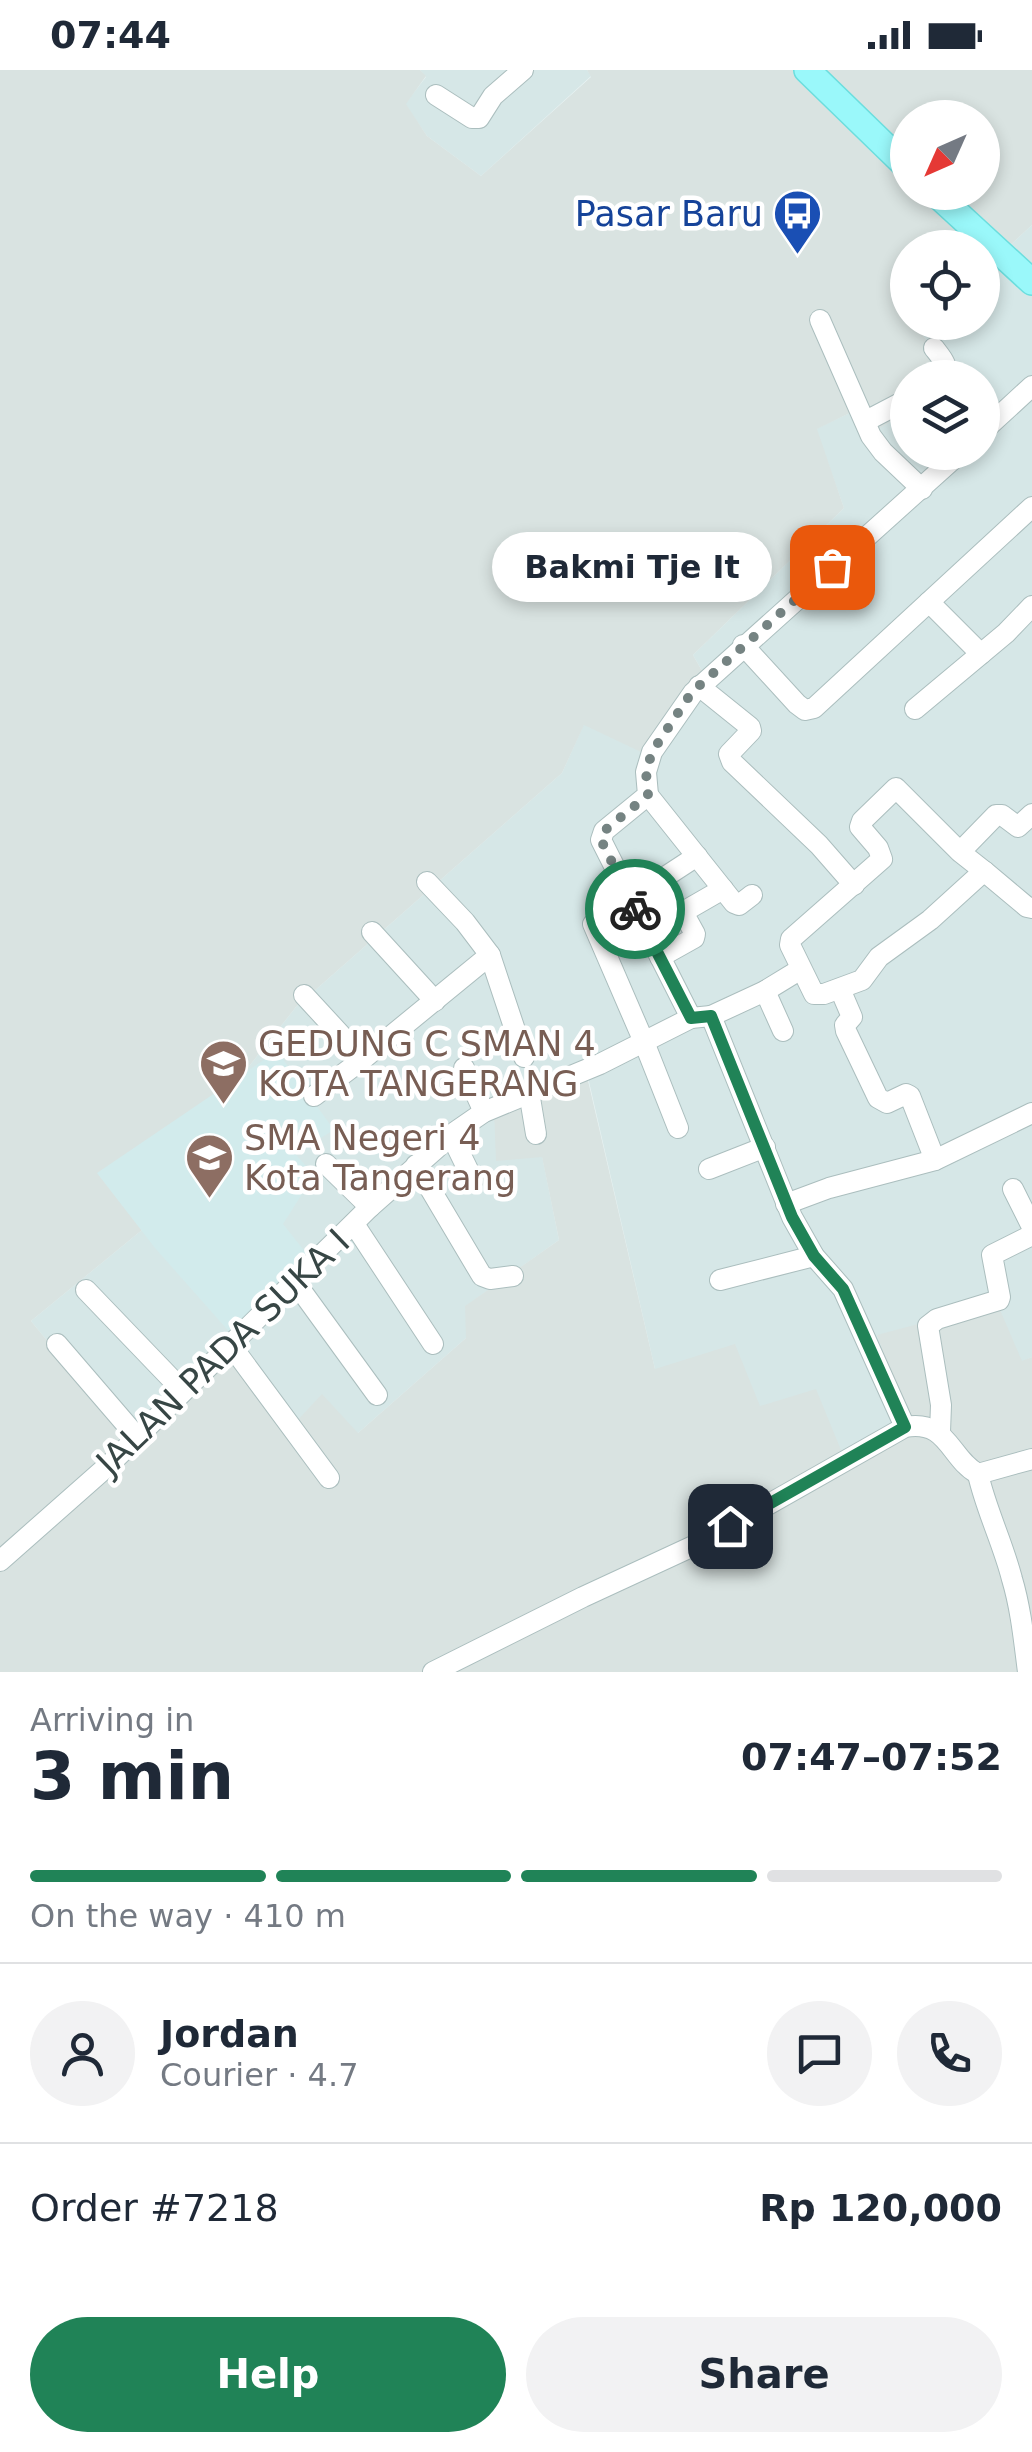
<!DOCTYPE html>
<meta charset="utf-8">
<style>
body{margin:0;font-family:"DejaVu Sans",sans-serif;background:#f2f2f3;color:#1f2937;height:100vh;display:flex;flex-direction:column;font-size:38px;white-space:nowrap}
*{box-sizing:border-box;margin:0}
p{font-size:32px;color:#747a83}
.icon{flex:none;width:55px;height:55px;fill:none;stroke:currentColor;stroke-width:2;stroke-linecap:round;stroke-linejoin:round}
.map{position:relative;height:1602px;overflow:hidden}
.side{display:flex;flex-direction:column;background:#fff;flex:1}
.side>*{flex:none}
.needle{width:65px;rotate:225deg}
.tools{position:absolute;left:890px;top:30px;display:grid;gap:20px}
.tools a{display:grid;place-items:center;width:110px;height:110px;border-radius:50%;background:#fff;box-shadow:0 5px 15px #0003;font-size:50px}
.pin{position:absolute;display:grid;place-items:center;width:85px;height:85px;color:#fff;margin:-42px;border-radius:20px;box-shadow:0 5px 15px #0006}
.courier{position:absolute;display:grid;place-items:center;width:100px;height:100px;margin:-50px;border:8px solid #208357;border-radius:50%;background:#fff;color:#222;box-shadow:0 2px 12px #0007}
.bubble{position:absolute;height:70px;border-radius:35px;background:#fff;box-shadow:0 5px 15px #0003;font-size:32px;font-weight:700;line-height:70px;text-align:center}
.summary em{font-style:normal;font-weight:700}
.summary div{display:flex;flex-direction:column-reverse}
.summary{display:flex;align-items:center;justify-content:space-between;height:170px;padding:0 30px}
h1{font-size:65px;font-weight:700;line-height:75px}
.bar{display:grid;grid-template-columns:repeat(4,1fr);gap:15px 10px;align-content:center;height:120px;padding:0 30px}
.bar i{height:12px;border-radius:8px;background:#e0e1e3}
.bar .active{background:#208357}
.bar p{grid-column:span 4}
.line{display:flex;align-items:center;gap:25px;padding:0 30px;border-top:2px solid #e0e1e3}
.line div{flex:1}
.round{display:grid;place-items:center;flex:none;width:105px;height:105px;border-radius:52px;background:#f2f2f3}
.action{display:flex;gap:20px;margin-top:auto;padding:20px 30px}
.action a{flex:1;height:115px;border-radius:60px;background:#208357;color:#fff;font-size:40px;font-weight:700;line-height:115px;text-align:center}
.action a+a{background:#f2f2f3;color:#1f2937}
.status{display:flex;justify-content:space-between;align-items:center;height:70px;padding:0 50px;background:#fff;direction:ltr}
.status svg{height:28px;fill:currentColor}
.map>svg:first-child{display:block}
.residential{fill:#d6e7e7}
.industrial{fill:#d9e3e1;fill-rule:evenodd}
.education{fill:#d2ebec}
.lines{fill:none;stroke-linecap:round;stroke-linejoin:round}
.minor-casing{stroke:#abbebe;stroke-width:22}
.major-casing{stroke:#6bdede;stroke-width:28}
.minor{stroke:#fff;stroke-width:20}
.major{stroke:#9af8fa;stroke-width:25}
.done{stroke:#758382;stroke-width:10;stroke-dasharray:0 18}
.route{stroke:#208357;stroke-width:12}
.labels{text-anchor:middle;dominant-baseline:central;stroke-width:9;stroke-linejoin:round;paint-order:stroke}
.transit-label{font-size:35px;fill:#164399;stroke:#fff;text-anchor:end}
.education-label{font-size:35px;fill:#785e54;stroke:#fff;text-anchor:start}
.street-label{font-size:35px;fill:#374645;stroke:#fff}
</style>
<div class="status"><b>07:44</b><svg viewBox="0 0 49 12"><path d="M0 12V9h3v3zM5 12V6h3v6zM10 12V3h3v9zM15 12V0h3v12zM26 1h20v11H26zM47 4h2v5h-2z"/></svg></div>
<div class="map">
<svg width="1032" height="1602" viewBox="0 0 1032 1602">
<rect width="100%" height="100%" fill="#e8f3f3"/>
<g class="residential">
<polygon points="420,0 587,0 591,6 481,106 427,66 405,34 426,7"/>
<polygon points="1032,155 1032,1287 1022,1292 878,1265 909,1351 843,1385 760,1336 655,1299 587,1003 542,1086 559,1170 466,1236 466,1268 358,1363 294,1355 136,1380 31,1251 142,1160 97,1103 239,1009 296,937 562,703 584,654 642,681 705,606 693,585 844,438 816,359 858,339 870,363 907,342 908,382 982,382 982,308 956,307 913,253 982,252 983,179 994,190"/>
</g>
<path class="industrial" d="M0,0H420L426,6L406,34L427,66L481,106L591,7L587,0H1032V155L994,190L961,159L943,177L908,178L907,216L895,230L907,245L908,252L913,253L956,307L908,308L907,342L870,364L858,339L817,359L844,438L693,585L705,606L641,682L584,655L562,703L296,937L239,1009L98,1103L142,1160L31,1251L136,1379L241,1274L294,1354L322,1324L358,1363L466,1268L465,1236L559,1170L542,1087L496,1091L494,1039L586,1002L655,1299L735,1274L760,1336L816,1319L843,1385L908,1351L877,1265L997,1233L1022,1291L1032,1287V1602H0ZM908,48H982V122H908Z"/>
<polygon class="education" points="277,981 334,1060 314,1072 301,1059 281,1068 314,1105 283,1154 314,1193 233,1266 155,1178 97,1103"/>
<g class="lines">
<defs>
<g id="minor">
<polyline points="436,25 472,48 479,48 493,26 523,0"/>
<polyline points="820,250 871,366 883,382 922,419"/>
<path d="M934,278C941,287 950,296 944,308"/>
<polyline points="866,351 908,329"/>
<polyline points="982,362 1032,316"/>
<polyline points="929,532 981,584"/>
<polyline points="743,575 797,634 805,640 814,638 1032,437"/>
<polyline points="699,616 750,657 751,661 729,684 732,692 819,775 854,815"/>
<polyline points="915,639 1006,563 1032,536"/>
<polyline points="648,725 734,833 739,835 752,825"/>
<polyline points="960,782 896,718 862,751 860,757 878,778 882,789 791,869 790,875 814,924 824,924 862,910 879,887 930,850 984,801 960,782 996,745 1002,745 1018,757 1032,744"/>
<polyline points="984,801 1027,837 1032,838"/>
<polyline points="427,812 465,852 490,885 524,987"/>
<polyline points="372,862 435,931"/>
<polyline points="660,887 694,868 695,864 684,844 690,838 723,819"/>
<polyline points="840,919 852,947 845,955 846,961 878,1028 887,1033 906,1024 910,1026 935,1090"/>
<polyline points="765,921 783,961"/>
<polyline points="304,925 363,989 314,1026"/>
<polyline points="711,946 765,921 801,899"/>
<polyline points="691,948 601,770 604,761 648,725 646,702 652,682 693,623 961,382"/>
<polyline points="363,989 490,885"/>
<polyline points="464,998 484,1042"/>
<polyline points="529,1022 536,1064"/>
<polyline points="678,1058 644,972 593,854 697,786"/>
<polyline points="451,1065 473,1110"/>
<polyline points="326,1094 370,1137"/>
<polyline points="416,1095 482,1206 490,1209 513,1206"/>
<polyline points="709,1099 765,1077"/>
<polyline points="1013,1119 1032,1157"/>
<polyline points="786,1134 829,1118 935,1090 1032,1043"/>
<polyline points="354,1154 433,1274"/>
<polyline points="720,1210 814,1186"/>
<polyline points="295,1212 377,1325"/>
<polyline points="86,1220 183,1321"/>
<polyline points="57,1274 137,1367"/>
<polyline points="230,1274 329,1408"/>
<polyline points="940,1362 941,1335 928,1256 937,1249 999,1230 1000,1227 992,1185 1032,1165"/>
<path d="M978,1404C986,1440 1003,1473 1012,1509C1021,1539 1024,1571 1028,1602"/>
<polyline points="0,1491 111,1393 370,1137 455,1062 484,1042 600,994 691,948 711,946 792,1147 814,1186 843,1219 905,1357"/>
<path d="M433,1602L583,1527L704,1471L905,1357C948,1349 949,1388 978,1404L1032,1389"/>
</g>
<g id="major">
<polyline points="807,0 908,98"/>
<polyline points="934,122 1032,212"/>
</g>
</defs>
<use href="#minor" class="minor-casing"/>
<use href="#major" class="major-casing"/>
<use href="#minor" class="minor"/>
<use href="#major" class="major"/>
</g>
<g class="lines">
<polyline class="done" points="635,839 601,770 604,761 648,725 646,702 652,682 692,622 832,497"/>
<polyline class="route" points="635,839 691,948 711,946 792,1147 814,1186 843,1219 905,1357 730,1456"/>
</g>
<defs>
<symbol id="bus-pin" viewBox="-11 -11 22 30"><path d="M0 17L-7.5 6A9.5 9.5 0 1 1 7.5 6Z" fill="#1a4fb4" stroke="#fff"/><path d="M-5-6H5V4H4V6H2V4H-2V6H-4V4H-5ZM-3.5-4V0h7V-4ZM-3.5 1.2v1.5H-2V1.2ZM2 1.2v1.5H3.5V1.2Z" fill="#fff"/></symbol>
<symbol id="school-pin" viewBox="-11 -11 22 30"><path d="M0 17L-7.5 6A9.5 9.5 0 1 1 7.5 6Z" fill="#8d6e63" stroke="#fff"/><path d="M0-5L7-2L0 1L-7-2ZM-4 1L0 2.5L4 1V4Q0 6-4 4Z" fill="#fff"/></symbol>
</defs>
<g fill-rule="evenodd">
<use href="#bus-pin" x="770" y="116" width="55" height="75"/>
<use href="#school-pin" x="196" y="966" width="55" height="75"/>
<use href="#school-pin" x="182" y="1060" width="55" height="75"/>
</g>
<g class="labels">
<g class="transit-label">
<text x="763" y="144">Pasar Baru</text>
</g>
<g class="education-label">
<text x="258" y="974">GEDUNG C SMAN 4<tspan x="258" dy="40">KOTA TANGERANG</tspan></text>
<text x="244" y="1068">SMA Negeri 4<tspan x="244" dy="40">Kota Tangerang</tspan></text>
</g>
<g class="street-label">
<text transform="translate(223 1282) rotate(-44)">JALAN PADA SUKA I</text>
</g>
</g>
</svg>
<div class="tools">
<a><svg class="needle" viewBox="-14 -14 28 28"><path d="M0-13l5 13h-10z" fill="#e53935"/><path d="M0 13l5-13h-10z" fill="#747a83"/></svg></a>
<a><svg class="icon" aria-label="locate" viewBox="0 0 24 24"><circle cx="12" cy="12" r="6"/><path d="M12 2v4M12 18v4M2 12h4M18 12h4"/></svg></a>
<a><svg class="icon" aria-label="layers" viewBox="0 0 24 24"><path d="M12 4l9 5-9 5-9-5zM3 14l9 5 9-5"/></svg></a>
</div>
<div class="pin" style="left:832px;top:497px;background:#ea580c"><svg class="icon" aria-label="bag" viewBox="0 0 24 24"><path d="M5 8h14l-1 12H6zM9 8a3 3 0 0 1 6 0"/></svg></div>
<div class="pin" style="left:730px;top:1456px;background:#1f2937"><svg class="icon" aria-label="home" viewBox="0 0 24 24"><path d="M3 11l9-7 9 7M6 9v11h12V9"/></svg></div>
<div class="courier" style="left:635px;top:839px"><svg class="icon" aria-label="bike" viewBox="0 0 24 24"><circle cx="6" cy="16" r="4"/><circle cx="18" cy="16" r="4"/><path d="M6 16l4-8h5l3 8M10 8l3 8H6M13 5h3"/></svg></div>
<div class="bubble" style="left:492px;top:462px;width:280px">Bakmi Tje It</div>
</div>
<section class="side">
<div class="summary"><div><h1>3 min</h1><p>Arriving in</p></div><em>07:47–07:52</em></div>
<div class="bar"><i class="active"></i><i class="active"></i><i class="active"></i><i></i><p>On the way · 410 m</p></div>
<div class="line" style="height:180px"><a class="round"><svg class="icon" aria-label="person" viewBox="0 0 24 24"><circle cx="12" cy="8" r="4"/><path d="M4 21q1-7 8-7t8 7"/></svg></a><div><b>Jordan</b><p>Courier · 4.7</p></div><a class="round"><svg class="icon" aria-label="chat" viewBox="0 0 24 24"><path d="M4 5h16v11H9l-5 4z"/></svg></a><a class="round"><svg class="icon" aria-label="phone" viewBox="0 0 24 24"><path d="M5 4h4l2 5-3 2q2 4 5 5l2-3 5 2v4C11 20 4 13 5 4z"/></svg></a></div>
<div class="line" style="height:130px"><div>Order #7218</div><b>Rp 120,000</b></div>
<div class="action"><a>Help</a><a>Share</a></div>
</section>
